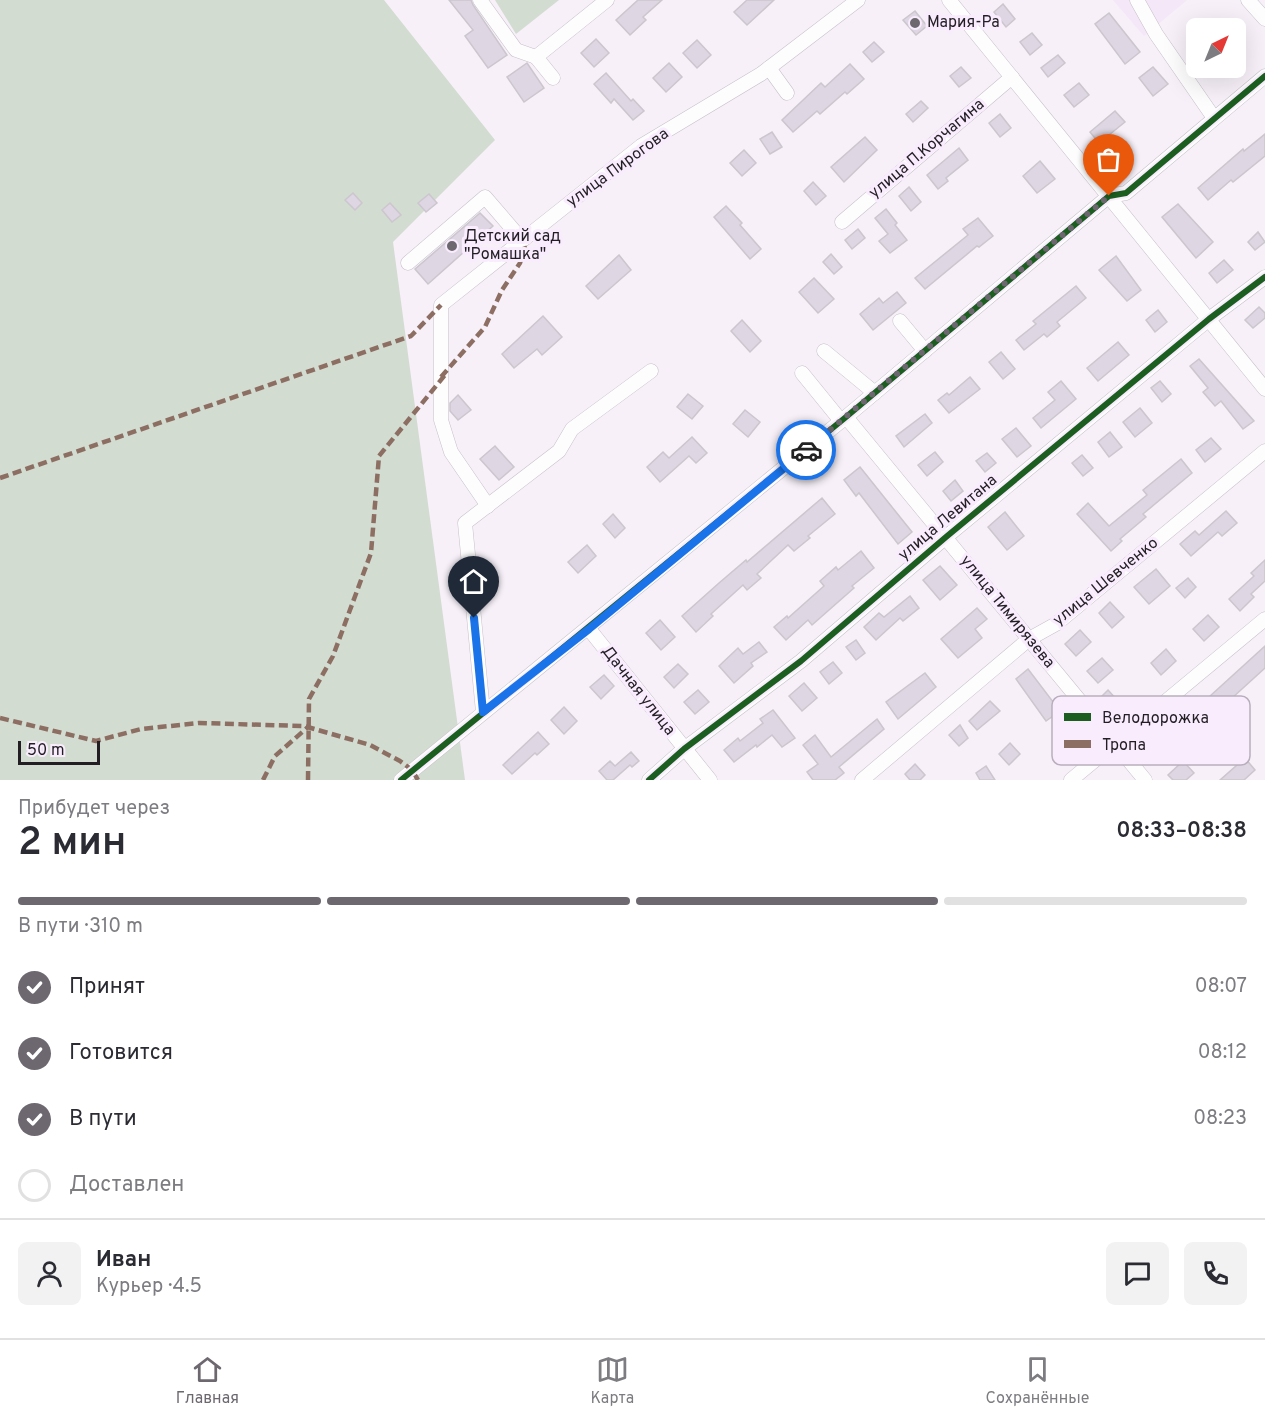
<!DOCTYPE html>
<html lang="ru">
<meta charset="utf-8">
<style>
body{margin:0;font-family:Overpass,sans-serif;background:#f2f2f3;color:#2b2b33;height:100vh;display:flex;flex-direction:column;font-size:22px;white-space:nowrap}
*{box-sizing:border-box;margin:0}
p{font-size:20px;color:#7c7c81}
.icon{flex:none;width:33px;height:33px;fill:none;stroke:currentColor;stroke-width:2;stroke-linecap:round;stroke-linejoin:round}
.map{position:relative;height:780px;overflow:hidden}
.panel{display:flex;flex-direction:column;background:#fff;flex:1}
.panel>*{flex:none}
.needle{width:39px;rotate:43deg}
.tools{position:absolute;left:1186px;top:18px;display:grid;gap:12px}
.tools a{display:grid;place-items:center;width:60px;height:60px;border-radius:9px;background:#fff;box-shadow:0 6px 24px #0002;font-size:30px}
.scale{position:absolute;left:18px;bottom:15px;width:82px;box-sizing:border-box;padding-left:6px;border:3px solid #221e24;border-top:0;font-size:16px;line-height:21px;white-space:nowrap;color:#221e24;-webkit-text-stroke:4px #f8ecfd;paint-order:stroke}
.pin{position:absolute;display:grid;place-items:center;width:51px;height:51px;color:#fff;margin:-62px -26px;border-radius:50% 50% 50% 0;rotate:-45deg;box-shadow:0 0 6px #0007}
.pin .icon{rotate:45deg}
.courier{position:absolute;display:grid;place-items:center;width:60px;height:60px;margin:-30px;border:4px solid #1a73e8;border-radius:50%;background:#fff;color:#222;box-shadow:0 2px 8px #0007}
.summary em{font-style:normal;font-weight:600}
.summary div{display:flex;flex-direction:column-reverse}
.summary{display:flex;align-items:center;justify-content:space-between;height:102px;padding:0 18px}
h1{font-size:39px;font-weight:600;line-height:45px}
.bar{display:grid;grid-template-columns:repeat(4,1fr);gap:9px 6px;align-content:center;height:72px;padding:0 18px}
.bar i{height:8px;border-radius:4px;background:#e1e1e2}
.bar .on{background:#6d686f}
.bar p{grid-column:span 4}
.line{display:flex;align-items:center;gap:15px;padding:0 18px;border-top:2px solid #e1e1e2}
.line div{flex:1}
.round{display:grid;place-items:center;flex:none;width:63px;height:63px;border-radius:9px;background:#f2f2f3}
ol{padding:0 18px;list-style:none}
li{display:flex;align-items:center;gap:18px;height:66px}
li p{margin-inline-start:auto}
li .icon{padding:6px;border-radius:50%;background:#6d686f;color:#fff;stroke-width:4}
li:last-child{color:#7c7c81}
li i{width:33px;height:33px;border:3px solid #e1e1e2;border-radius:50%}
.tab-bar{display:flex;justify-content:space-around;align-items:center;height:84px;border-top:2px solid #e1e1e2;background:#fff;font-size:16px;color:#7c7c81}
.tab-bar a{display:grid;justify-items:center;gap:3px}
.tab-bar .on{color:#6d686f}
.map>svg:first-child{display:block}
.built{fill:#f3e7f8}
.green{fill:#d2dcd1}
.building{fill:#ded6e2;stroke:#ccc6ce;stroke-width:1.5}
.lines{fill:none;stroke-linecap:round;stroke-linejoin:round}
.minor-casing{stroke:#c6c1c8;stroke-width:15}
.minor{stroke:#fefdfe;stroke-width:14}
.quiet{stroke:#8d6e63;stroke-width:4.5;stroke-dasharray:9 4.5;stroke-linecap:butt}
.cycleway-casing{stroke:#f8ecfd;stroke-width:10}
.cycleway{stroke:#1b5e20;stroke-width:6}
.done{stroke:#6d686f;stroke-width:6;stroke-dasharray:0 10.8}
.route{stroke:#1a73e8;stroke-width:8}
.poi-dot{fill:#6d686f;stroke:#f8ecfd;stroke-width:2}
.labels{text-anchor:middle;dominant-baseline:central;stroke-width:6;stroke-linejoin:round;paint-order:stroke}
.poi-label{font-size:16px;fill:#221e24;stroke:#f8ecfd;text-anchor:start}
.street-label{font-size:16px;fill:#221e24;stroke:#f8ecfd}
.key{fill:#f8ecfd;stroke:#b8aebc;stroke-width:1.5}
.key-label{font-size:16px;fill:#221e24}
</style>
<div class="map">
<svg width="1265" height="780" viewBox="0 0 1265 780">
<rect width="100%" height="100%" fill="#f7f0f9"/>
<polygon class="built" points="1113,0 1187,0 1144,36"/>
<g class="green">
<polygon points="0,0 384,0 495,140 393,242 465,780 0,780"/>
<polygon points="495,0 559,0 516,34"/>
</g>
<g class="building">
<polygon points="449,0 471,0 473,5 507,55 488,68 465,36 473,30"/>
<polygon points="638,0 662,0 643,17 646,20 630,35 616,20"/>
<polygon points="747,0 774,0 747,25 734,12"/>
<polygon points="1003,4 1015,19 1006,27 994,12"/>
<polygon points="915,11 927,26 916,35 903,20"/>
<polygon points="1109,13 1140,52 1125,64 1095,24"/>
<polygon points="1032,33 1042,45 1030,55 1020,42"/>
<polygon points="596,39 609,53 594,67 581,53"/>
<polygon points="697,40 711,55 697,68 683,53"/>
<polygon points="874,42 884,52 872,62 863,52"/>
<polygon points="1058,55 1065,63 1048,77 1041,68"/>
<polygon points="527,63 544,88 524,102 507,77"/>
<polygon points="669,63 682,77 666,92 653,78"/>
<polygon points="850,64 864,79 847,94 845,92 820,114 817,111 793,132 782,120 821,83 825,87"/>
<polygon points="961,67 971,78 959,87 950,76"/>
<polygon points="1153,67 1168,84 1153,96 1139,78"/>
<polygon points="606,73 631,101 633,99 644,111 633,120 614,99 611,103 594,84"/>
<polygon points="1079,83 1089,95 1074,107 1064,95"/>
<polygon points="921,101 928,108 913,122 906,114"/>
<polygon points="1115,111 1125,122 1099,143 1090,132"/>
<polygon points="1000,114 1011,128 1000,137 989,123"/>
<polygon points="772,132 782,147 770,154 760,139"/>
<polygon points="1265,134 1265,156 1233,182 1231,180 1208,200 1198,188 1243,149 1244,151"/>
<polygon points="865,137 877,150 844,182 831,167"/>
<polygon points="959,148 968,160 946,178 948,181 938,189 927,175"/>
<polygon points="744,150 756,163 742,176 730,163"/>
<polygon points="1040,161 1055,179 1037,193 1023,176"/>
<polygon points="813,182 826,196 816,205 804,191"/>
<polygon points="909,187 921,202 911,211 899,196"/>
<polygon points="353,193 362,203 355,210 345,200"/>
<polygon points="429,194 437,203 426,212 418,203"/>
<polygon points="390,203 401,215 392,222 382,210"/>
<polygon points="1178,204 1213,242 1196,258 1162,217"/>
<polygon points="726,206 742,223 740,225 761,249 750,259 714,217"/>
<polygon points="886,209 897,223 895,225 907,240 890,253 879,241 888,234 875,218"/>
<polygon points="480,213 493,226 428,284 415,269"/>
<polygon points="978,218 993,236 979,247 977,246 925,289 915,278 968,235 963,229"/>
<polygon points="858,229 865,238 852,249 845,240"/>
<polygon points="1258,232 1265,242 1255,250 1248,242"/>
<polygon points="831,254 842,267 834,274 823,262"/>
<polygon points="619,255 631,270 598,299 586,286"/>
<polygon points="1116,256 1141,290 1127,301 1099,270"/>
<polygon points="1224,260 1233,270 1217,283 1209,273"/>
<polygon points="814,278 834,299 818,313 799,292"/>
<polygon points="1076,286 1086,298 1057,322 1060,326 1047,337 1044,334 1024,350 1016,340 1036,324 1033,321"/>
<polygon points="897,292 906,303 873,330 860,314 879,298 883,303"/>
<polygon points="1259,307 1265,313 1265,318 1253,328 1245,320"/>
<polygon points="1158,310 1167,322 1155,332 1146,320"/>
<polygon points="543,316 562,337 542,355 537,349 514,368 502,354"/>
<polygon points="742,320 761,341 750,352 731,331"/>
<polygon points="1118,342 1129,355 1098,381 1087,368"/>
<polygon points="1001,352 1015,369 1003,379 989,362"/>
<polygon points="1199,359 1254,421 1243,429 1221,401 1215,406 1203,392 1208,388 1190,366"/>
<polygon points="970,377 980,389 949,413 938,400 947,393 949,395"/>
<polygon points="1061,381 1076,399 1041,428 1033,418 1055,400 1048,392"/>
<polygon points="1160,381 1171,394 1162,402 1151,388"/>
<polygon points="688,394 703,406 692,419 677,407"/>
<polygon points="458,395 471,410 458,420 450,411 450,403"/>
<polygon points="1140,408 1152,423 1135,437 1123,422"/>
<polygon points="745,410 760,422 748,437 733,424"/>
<polygon points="925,414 932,423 904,447 896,436"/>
<polygon points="1016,428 1031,446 1017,457 1002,439"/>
<polygon points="1110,432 1122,447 1109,457 1098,442"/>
<polygon points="692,437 707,453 696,463 689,456 660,482 647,467 663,452 669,458"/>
<polygon points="1211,438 1221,449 1205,462 1196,450"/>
<polygon points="495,446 514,467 499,480 480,459"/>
<polygon points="935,452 943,462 927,476 918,465"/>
<polygon points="987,453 996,463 985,472 976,461"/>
<polygon points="1082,455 1093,468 1083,476 1072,463"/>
<polygon points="1181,459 1192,473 1143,514 1146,517 1120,539 1122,541 1111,551 1077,514 1088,503 1109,526 1147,495 1143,490"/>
<polygon points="860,467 912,532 898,544 859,493 856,496 844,480"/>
<polygon points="955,480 963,491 951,501 943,491"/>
<polygon points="822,498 835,514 808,536 810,538 794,551 788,545 757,574 761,578 747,590 743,585 711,614 713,616 696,632 682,616 719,583 746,560 747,562"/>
<polygon points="1226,511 1237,523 1222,536 1218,532 1191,556 1180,544 1195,531 1199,535"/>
<polygon points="1005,512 1024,536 1007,550 988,527"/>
<polygon points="613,514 625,528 615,538 603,524"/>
<polygon points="587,545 596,556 578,573 568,562"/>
<polygon points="861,551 874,568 852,586 854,588 812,625 808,620 786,640 774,627 787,616 788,618 824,586 820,581 836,567 838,570"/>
<polygon points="1265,560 1265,581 1251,594 1254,597 1240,611 1229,599 1254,576 1251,573"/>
<polygon points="940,566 957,585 940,600 923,580"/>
<polygon points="1156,569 1170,586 1149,604 1134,587"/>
<polygon points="1188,578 1196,587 1185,598 1176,588"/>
<polygon points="910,596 919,608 903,621 900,618 876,640 864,627 879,613 884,617"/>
<polygon points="1110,602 1124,617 1112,628 1099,613"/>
<polygon points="977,608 987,619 975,629 982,638 958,658 941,639"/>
<polygon points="1208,615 1219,627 1204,641 1193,629"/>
<polygon points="660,620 675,637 661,650 646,633"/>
<polygon points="1080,630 1091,642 1076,656 1065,644"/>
<polygon points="856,640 865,653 856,660 846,647"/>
<polygon points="759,642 767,652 751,663 753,666 734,683 719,666 738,648 743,654"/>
<polygon points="1265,646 1265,668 1198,729 1187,717"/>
<polygon points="1166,649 1176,661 1161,675 1151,663"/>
<polygon points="1102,658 1113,670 1098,683 1087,671"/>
<polygon points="833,662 842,673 829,684 820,672"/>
<polygon points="678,664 688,674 674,688 664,677"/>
<polygon points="1028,669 1060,711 1046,721 1016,679"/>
<polygon points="925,673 936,687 898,719 886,702"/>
<polygon points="604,675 614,686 601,699 590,687"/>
<polygon points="804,683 817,698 802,711 789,696"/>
<polygon points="698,690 709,702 695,714 684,702"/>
<polygon points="1108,690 1127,711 1118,720 1099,699"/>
<polygon points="990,701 1000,711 977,730 969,721"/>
<polygon points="564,707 577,721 564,734 551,720"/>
<polygon points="773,710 795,738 782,747 772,735 757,747 756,745 734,762 724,750 738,738 740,741 763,723 760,719"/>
<polygon points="877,719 884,729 839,767 844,773 835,780 813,780 807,772 818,764 803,745 815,735 831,757"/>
<polygon points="960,725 968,738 959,746 949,735"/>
<polygon points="538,732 549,744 537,755 535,753 512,774 503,765"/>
<polygon points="1010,743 1020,754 1009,765 999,754"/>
<polygon points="631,752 639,761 632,767 630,765 613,780 607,780 599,771 610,761 615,766"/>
<polygon points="1245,758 1255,770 1244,780 1220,780"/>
<polygon points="1183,761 1194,773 1186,780 1173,780 1168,775"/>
<polygon points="915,764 925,775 920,780 910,780 905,774"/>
<polygon points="986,766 995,780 980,780 976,773"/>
</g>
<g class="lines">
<defs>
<g id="minor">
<polyline points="480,0 516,50 536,57"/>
<polyline points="949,0 1265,389"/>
<polyline points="1137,0 1156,34 1214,118"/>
<polyline points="1248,0 1265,19"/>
<polyline points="769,68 787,93"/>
<polyline points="553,78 536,57 607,0"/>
<polyline points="842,222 1012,77"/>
<polyline points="408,263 485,197 522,240"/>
<polyline points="900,321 925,351"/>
<polyline points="824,351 875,393"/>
<polyline points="802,373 841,421"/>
<polyline points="846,417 1145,780"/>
<polyline points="488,506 451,452 441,420 441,305 641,146 761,74 858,0"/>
<polyline points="589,629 710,780"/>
<polyline points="483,712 465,523 559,451 572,429 651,371"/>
<polyline points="401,780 846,417 1109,196 1126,193 1265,76"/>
<polyline points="649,780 684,749 801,661 946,537 1209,319 1265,277"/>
<polyline points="862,780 1029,639 1056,624 1265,451"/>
<polyline points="1071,780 1265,619"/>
</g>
</defs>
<use href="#minor" class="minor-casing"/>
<use href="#minor" class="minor"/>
<g class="quiet">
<polyline points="441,377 485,327 502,290 520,263 525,248 522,240"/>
<polyline points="0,478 411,336 441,305"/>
<polyline points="0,718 96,741 141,729 199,723 304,726 370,745 400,761 412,770 418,780"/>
<polyline points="263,780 275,756 308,727"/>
<polyline points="308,780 309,699 333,656 371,553 379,456 445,375"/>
</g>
<defs>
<g id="cycleway">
<polyline points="401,780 846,417 1109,196 1126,193 1265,76"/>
<polyline points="649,780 684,749 801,661 946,537 1209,319 1265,277"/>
</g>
</defs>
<use href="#cycleway" class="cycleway-casing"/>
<use href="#cycleway" class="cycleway"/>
</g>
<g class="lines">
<polyline class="done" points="806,450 1109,196"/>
<polyline class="route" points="474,618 483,712 589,629 806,450"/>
</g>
<g class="poi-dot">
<circle cx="915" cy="23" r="6"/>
<circle cx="452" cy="246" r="6"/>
</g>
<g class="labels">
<g class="poi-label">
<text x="927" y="23">Мария-Ра</text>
<text x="464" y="237">Детский сад<tspan x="464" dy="18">"Ромашка"</tspan></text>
</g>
<g class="street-label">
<text transform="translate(927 149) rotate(-40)">улица П.Корчагина</text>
<text transform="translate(618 168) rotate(-36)">улица Пирогова</text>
<text transform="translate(948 518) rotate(-40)">улица Левитана</text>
<text transform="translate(1106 582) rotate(-39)">улица Шевченко</text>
<text transform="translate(1007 612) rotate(51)">улица Тимирязева</text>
<text transform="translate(638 691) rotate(52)">Дачная улица</text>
</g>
</g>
<rect x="1052" y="696" width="198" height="69" rx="9" class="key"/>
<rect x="1064" y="713" width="27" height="8" fill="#1b5e20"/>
<rect x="1064" y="740" width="27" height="8" fill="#8d6e63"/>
<g class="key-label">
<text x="1102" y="723">Велодорожка</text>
<text x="1102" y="750">Тропа</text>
</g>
</svg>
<div class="tools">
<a><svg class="needle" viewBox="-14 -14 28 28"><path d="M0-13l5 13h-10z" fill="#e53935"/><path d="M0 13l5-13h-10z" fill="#7c7c81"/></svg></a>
</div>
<div class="scale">50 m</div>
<div class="pin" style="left:1109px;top:196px;background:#ea580c"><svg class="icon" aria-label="bag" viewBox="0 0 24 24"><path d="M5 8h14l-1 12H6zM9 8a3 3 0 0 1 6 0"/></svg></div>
<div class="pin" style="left:474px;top:618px;background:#1f2937"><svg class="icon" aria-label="home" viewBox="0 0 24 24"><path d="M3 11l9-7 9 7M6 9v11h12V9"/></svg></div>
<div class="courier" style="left:806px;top:450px"><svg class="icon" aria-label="car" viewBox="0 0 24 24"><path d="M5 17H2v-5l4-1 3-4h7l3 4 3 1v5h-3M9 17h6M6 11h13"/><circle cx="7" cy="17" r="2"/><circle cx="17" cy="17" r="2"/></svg></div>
</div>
<section class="panel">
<div class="summary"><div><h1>2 мин</h1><p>Прибудет через</p></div><em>08:33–08:38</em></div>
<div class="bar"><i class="on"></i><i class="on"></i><i class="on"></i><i></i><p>В пути · 310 m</p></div>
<ol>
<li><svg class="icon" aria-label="check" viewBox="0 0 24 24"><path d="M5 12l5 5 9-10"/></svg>Принят<p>08:07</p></li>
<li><svg class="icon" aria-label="check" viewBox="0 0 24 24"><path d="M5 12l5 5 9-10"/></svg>Готовится<p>08:12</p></li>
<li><svg class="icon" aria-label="check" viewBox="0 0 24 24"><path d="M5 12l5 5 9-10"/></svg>В пути<p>08:23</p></li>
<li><i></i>Доставлен</li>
</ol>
<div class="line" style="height:108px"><a class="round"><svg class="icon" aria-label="person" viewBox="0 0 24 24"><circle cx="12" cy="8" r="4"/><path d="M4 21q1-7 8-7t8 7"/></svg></a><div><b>Иван</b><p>Курьер · 4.5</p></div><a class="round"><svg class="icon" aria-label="chat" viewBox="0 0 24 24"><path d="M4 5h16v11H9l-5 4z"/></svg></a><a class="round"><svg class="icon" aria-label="phone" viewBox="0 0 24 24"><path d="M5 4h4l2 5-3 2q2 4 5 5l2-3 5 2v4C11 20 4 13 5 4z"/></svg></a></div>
</section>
<nav class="tab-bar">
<a class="on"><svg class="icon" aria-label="home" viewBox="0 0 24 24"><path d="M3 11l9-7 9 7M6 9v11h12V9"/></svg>Главная</a>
<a><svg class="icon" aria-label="map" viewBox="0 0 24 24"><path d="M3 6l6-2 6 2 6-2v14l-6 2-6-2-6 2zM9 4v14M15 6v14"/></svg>Карта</a>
<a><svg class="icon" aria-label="saved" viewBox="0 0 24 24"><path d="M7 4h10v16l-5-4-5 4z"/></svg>Сохранённые</a>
</nav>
